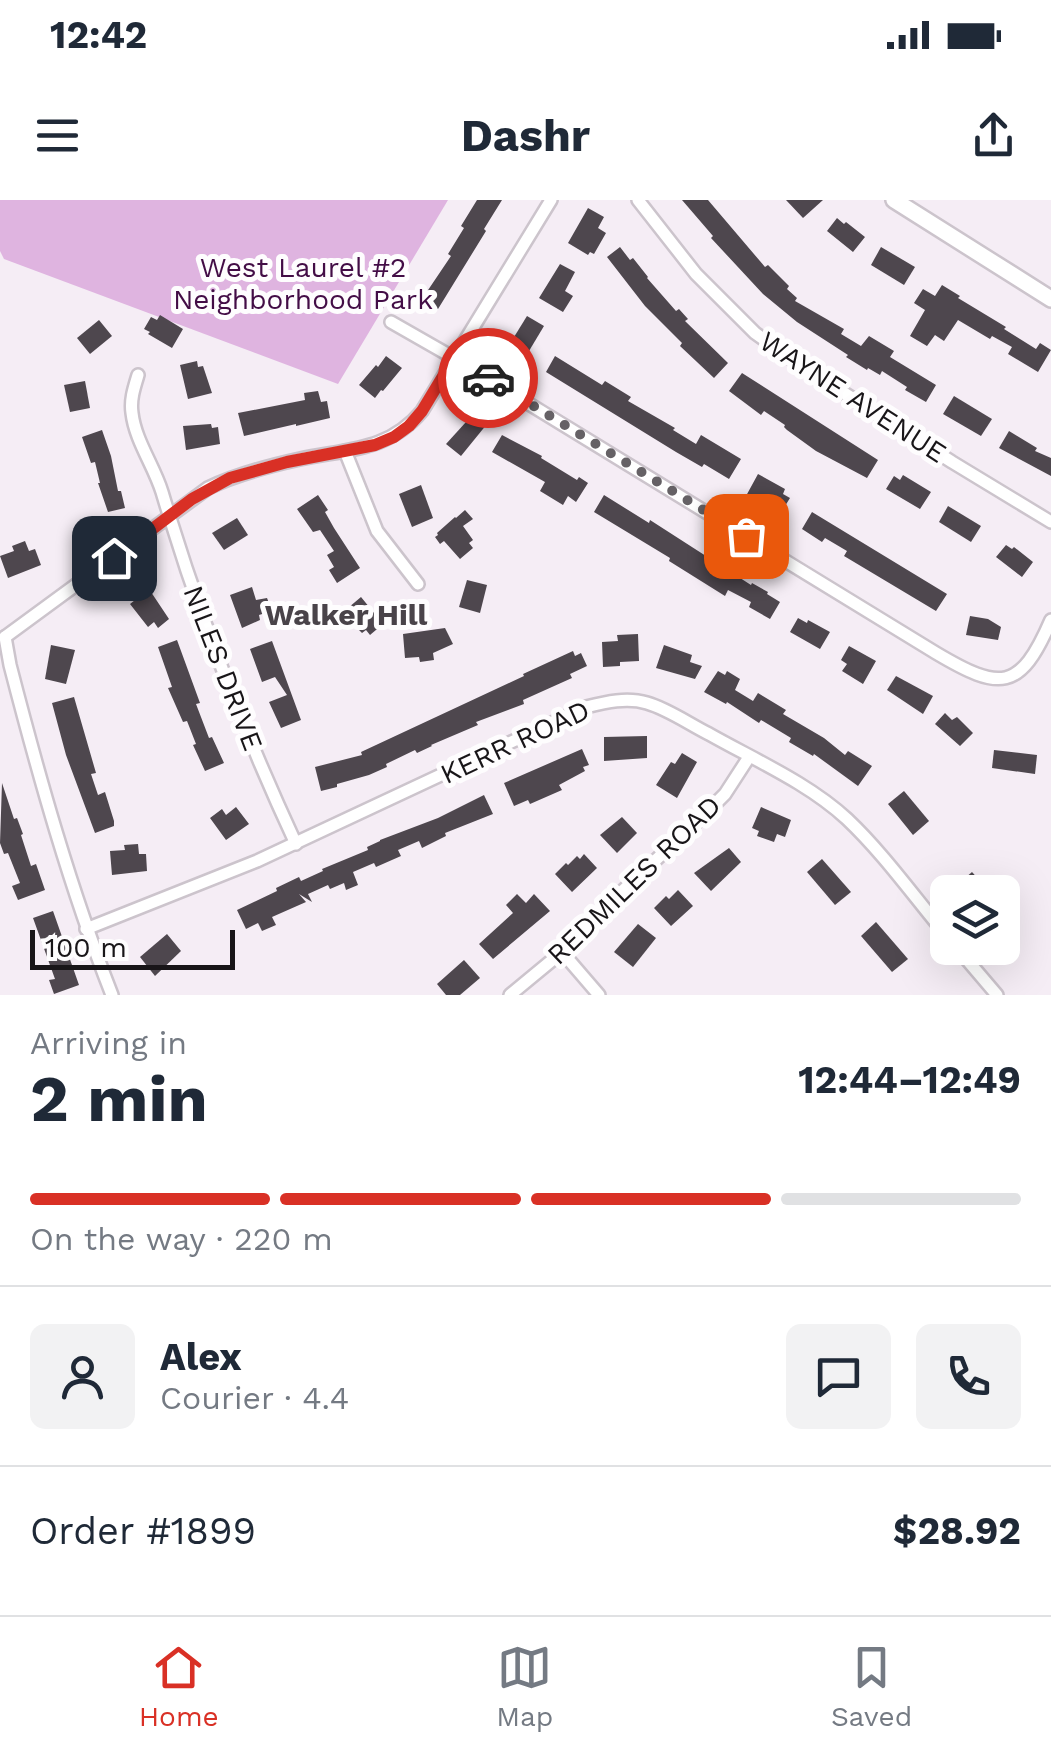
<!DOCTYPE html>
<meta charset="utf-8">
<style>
body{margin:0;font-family:"Work Sans",sans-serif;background:#f2f2f3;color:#1f2937;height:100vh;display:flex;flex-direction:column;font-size:38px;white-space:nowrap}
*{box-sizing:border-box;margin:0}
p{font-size:32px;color:#747a83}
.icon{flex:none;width:55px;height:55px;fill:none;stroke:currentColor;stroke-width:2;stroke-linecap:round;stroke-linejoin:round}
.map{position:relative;height:795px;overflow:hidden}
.panel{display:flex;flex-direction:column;background:#fff;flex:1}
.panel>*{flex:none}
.buttons{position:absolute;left:930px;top:675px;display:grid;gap:20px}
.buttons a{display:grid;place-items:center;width:90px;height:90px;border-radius:15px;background:#fff;box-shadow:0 10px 40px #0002;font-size:50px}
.scale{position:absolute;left:30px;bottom:25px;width:205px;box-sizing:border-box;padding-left:10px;border:5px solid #181518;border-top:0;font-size:28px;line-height:35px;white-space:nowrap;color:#181518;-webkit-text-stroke:8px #fefdfe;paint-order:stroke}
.pin{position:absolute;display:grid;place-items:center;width:85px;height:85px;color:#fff;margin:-42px;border-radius:20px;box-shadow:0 5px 15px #0006}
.courier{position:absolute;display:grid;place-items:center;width:100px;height:100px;margin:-50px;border:8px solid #d93025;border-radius:50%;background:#fff;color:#222;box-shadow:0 2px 12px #0007}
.head em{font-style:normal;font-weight:700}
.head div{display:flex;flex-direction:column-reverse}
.head{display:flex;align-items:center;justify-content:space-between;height:170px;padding:0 30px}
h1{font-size:65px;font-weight:700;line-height:75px}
.bar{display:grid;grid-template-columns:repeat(4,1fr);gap:15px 10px;align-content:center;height:120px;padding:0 30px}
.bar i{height:12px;border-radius:8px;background:#e0e1e3}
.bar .on{background:#d93025}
.bar p{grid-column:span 4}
.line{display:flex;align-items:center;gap:25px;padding:0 30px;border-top:2px solid #e0e1e3}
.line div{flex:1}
.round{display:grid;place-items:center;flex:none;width:105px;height:105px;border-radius:15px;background:#f2f2f3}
.status{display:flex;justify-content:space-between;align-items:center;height:70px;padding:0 50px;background:#fff;direction:ltr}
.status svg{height:28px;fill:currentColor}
header{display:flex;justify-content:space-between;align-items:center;height:130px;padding:0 30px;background:#fff;font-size:45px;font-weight:700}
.menu{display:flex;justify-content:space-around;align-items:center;height:140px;border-top:2px solid #e0e1e3;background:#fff;font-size:28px;color:#747a83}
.menu a{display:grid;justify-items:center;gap:5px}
.menu .on{color:#d93025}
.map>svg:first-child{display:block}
.green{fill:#dfb4e0}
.building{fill:#4e474e}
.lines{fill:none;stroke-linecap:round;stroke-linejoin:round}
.street-casing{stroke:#ccc4cc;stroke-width:16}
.secondary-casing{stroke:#ccc4cc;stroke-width:20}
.street{stroke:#fff;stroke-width:11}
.secondary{stroke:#fff;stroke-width:15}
.done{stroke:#656165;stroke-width:10;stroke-dasharray:0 18}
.route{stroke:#d93025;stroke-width:12}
.labels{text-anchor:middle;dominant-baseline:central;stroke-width:10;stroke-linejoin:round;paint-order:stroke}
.park-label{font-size:28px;fill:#430d46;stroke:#fefdfe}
.street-label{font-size:28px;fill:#181518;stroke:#fefdfe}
.neighbourhood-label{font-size:30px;font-weight:bold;fill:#494349;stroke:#fefdfe}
</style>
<div class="status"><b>12:42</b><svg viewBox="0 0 49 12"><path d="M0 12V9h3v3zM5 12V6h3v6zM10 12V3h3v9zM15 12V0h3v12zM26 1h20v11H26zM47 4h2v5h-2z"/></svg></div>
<header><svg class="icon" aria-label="menu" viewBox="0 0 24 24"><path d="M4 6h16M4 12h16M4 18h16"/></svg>Dashr<svg class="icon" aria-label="share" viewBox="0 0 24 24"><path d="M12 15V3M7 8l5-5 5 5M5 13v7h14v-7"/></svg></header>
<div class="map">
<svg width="1051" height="795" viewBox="0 0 1051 795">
<rect width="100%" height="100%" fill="#f5edf5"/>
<polygon class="green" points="0,0 448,0 338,184 4,59 0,51"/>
<g class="building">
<polygon points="477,0 502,0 484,29 486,31 438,109 422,99 451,56 448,54 464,28 461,26"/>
<polygon points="682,0 708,0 765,67 768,65 789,86 787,89 797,98 795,101 844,129 841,134 861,146 869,136 894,151 890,157 936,185 926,202 905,190 907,187 882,171 880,175 868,168 867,170 846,157 848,155 797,122 763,94 711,38 713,36"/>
<polygon points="786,0 823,0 803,18"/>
<polygon points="588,8 604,17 598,28 606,33 594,54 590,52 588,55 568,43"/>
<polygon points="837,18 844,24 846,22 865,37 853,52 827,31"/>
<polygon points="620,47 630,60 633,58 648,77 647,78 676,111 679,109 688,119 685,121 728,163 714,178 680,146 682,143 645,106 607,57"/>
<polygon points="881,47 915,67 904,85 871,65"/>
<polygon points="560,64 575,72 565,91 573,96 563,112 539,98"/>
<polygon points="942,85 960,96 958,98 1006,127 1004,129 1036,149 1040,143 1051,150 1038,172 1008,154 1012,147 992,136 990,139 958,120 944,141 935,135 927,146 910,136 925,110 914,103 923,89 935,96"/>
<polygon points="160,115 183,129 172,148 148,134 150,132 144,129 151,117 157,120"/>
<polygon points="527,116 544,126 523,161 506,150"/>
<polygon points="99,120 112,136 90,154 77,138"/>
<polygon points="386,156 402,168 383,191 381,190 375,198 359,185 376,165 378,167"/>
<polygon points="555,156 602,185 605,181 631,197 628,201 675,228 673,230 696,244 701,235 741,259 729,279 704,264 702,267 676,252 546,172"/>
<polygon points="197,161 198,167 203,166 212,193 188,199 180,165"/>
<polygon points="742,173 878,260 867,278 816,251 787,230 784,227 785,225 764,211 761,215 729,191"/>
<polygon points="85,181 90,208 70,212 64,185"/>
<polygon points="318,191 321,202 327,201 330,218 296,226 296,224 244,236 238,213 305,200 304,193"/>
<polygon points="954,196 992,219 981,236 943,214"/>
<polygon points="476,211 487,220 487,224 461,256 446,244"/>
<polygon points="211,224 212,228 218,227 220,244 186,250 183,226"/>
<polygon points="102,230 111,256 118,291 121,291 125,308 108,312 98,283 100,283 95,262 91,263 82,237"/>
<polygon points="1009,231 1037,248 1035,251 1051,258 1051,276 999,248"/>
<polygon points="502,235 542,256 541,258 577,280 579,277 588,283 576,302 568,296 563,305 540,291 545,282 492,252"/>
<polygon points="758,274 785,289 783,294 790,298 780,314 746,296"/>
<polygon points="903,275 931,292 920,309 886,289 894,276 900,280"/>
<polygon points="421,285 433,318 412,327 399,294"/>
<polygon points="318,295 328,310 325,312 334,328 360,368 337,383 329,370 334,367 327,355 334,351 320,330 313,332 297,309"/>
<polygon points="604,295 649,323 650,320 751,385 752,383 768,392 767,394 780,402 770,419 749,407 751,402 728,390 725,396 669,361 670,358 594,312"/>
<polygon points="948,306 981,326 971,342 939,322"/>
<polygon points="465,310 473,319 463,326 473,340 469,343 473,348 460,359 444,341 440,344 435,337 438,335 437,333 455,317 456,318"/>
<polygon points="812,312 947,394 936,411 844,356 847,351 825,338 822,342 802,329"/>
<polygon points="237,318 248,335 224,350 212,333"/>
<polygon points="25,341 29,351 35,349 41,365 8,378 0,356 14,351 12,346"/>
<polygon points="1006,345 1012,349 1014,347 1033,362 1022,377 996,357"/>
<polygon points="467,380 487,385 480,413 459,407"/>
<polygon points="252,387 256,400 267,398 272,411 259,415 260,420 242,428 230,395"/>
<polygon points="149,389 169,419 158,428 154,422 148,427 130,404"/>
<polygon points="361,397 383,424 370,435 366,430 362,433 342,413"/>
<polygon points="970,416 988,419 1001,427 998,440 966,435"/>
<polygon points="798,418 807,423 808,420 830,432 820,449 790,432"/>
<polygon points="445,428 453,444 433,453 434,460 420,462 419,457 405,458 403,434"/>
<polygon points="638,434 639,461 620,462 620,466 603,467 602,442 618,441 617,435"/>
<polygon points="177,440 200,503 196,504 209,538 212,537 224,563 205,571 193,545 196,544 187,521 183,522 168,488 172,487 158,447"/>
<polygon points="272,441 301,520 281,528 269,502 287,495 275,477 262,482 250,449"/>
<polygon points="51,445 75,450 66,484 45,479"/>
<polygon points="664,445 692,455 690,462 702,466 695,479 656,468"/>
<polygon points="849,446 876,461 863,484 842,471 847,464 841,460"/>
<polygon points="573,451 575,456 581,453 587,466 570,474 572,478 523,500 524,504 476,522 478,525 431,545 432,546 417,553 415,550 386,564 387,567 369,575 337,584 337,587 321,591 315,567 362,555 361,552 524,476 523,474"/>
<polygon points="718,471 725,475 727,471 740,479 735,490 753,501 758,493 786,510 783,514 824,538 845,555 848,551 872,566 858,586 814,554 813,556 789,542 791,538 761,520 759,523 727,502 726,504 704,492"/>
<polygon points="896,476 933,496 923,514 887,490"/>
<polygon points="74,497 96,573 91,574 98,595 105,592 114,621 114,626 95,633 66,555 52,503"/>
<polygon points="945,513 952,520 957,517 973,533 960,546 935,524"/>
<polygon points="647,536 647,558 604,561 604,537"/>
<polygon points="582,549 589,565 583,567 585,571 559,585 562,590 530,604 528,600 514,606 504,583"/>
<polygon points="994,550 1037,555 1035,574 992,568"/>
<polygon points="682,553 697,562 677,598 656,585 671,562 675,564"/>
<polygon points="2,583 14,619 17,618 23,634 21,635 31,666 36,664 45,690 18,700 12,686 20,683 8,653 4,654 0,643"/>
<polygon points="904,591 929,621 913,635 888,604"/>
<polygon points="484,595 493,614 445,633 446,636 422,648 419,641 398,650 401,656 376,667 374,663 353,672 358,685 346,690 344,683 330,689 328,685 308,694 312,702 299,694 306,702 272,717 276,725 262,731 258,723 246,729 237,710 277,691 276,688 299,677 301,681 323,671 322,669 368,650 367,647 380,641 380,640 438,618"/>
<polygon points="236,607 249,624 226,640 210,618 222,609 226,615"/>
<polygon points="761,607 791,620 785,637 777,634 774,642 757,636 759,631 752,628"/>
<polygon points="622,617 637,633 617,653 600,635"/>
<polygon points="138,644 139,654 146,654 147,671 112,675 110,651 125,650 124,645"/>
<polygon points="729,648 741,662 711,691 694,673"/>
<polygon points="584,654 597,668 572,692 555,674 566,663 568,665 577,656 580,659"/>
<polygon points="822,659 851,692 835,705 807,672"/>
<polygon points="972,672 990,692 962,692 956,686"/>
<polygon points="678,690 693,706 671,726 654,708 666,696 669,699"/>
<polygon points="517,694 526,703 534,694 550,711 493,759 479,744 513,713 506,705"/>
<polygon points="53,711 79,785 54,794 49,780 55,779 33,718"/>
<polygon points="876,722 908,759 892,772 861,736"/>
<polygon points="638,724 656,738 633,767 614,752"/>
<polygon points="167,734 181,751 155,776 140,757"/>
<polygon points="464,760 480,778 460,795 446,795 437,784"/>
</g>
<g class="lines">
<defs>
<g id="street">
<polyline points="638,0 696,74 755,133 794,161 952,262 1051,322"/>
<path d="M391,122L454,158L936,453C1000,491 1020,492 1051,420"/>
<path d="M138,175C134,188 130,200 132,213C135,240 154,266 162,292C198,412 243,530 296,644"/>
<polyline points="345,251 377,331 418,384"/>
<path d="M5,437L208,288C237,274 268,266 300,259C347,249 389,251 422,211L551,0"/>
<path d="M5,437L10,465C39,577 70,688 112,795"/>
<path d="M86,729L257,661L586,507C606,502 627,497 647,503C668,509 689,524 709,534C755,560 808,583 847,619C884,654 915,698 948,737"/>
<polyline points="957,748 997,795"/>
<polyline points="562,752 599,795"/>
<polyline points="510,795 562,752 605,707 700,619 725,594 749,557"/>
</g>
<polyline id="secondary" points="894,0 1051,99"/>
</defs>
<use href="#street" class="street-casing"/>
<use href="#secondary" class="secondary-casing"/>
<use href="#street" class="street"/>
<use href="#secondary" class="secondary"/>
</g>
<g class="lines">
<polyline class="done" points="488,178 746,336"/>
<polyline class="route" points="114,358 192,299 230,278 287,262 375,245 394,237 409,226 422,211 454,158 488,178"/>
</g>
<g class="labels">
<g class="park-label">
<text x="303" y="67">West Laurel #2<tspan x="303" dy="32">Neighborhood Park</tspan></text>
</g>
<g class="street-label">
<text transform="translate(853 197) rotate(33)">WAYNE AVENUE</text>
<text transform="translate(223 468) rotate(69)">NILES DRIVE</text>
<text transform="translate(515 542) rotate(-25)">KERR ROAD</text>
<text transform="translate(634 680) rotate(-44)">REDMILES ROAD</text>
</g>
<g class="neighbourhood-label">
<text x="346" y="414">Walker Hill</text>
</g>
</g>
</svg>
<div class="buttons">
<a><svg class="icon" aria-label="layers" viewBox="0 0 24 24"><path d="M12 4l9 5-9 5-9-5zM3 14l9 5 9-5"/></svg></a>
</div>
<div class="scale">100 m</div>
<div class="pin" style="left:746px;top:336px;background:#ea580c"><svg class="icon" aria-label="bag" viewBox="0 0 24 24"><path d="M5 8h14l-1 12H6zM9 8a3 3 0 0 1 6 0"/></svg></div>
<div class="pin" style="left:114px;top:358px;background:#1f2937"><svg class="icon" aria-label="home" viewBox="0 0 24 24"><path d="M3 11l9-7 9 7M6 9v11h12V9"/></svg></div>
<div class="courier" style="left:488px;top:178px"><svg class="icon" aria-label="car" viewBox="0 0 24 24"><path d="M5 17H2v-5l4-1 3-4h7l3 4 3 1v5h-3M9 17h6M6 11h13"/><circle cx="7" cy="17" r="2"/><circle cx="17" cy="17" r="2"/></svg></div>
</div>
<section class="panel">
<div class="head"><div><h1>2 min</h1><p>Arriving in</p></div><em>12:44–12:49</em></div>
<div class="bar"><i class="on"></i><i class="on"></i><i class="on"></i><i></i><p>On the way · 220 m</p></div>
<div class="line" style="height:180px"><a class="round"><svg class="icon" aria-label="person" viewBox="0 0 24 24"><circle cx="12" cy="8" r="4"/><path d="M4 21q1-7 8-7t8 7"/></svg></a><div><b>Alex</b><p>Courier · 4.4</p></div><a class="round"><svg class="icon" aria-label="chat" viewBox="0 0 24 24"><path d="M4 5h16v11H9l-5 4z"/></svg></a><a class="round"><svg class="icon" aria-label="phone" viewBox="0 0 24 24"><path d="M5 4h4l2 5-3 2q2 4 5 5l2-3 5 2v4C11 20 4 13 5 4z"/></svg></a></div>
<div class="line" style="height:130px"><div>Order #1899</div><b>$28.92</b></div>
</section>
<nav class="menu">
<a class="on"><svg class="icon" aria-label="home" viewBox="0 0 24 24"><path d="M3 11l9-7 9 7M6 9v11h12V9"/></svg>Home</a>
<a><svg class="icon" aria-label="map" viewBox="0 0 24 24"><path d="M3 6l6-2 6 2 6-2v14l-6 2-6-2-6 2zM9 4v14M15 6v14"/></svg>Map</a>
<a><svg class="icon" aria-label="saved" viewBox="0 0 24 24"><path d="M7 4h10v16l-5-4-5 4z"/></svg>Saved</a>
</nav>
